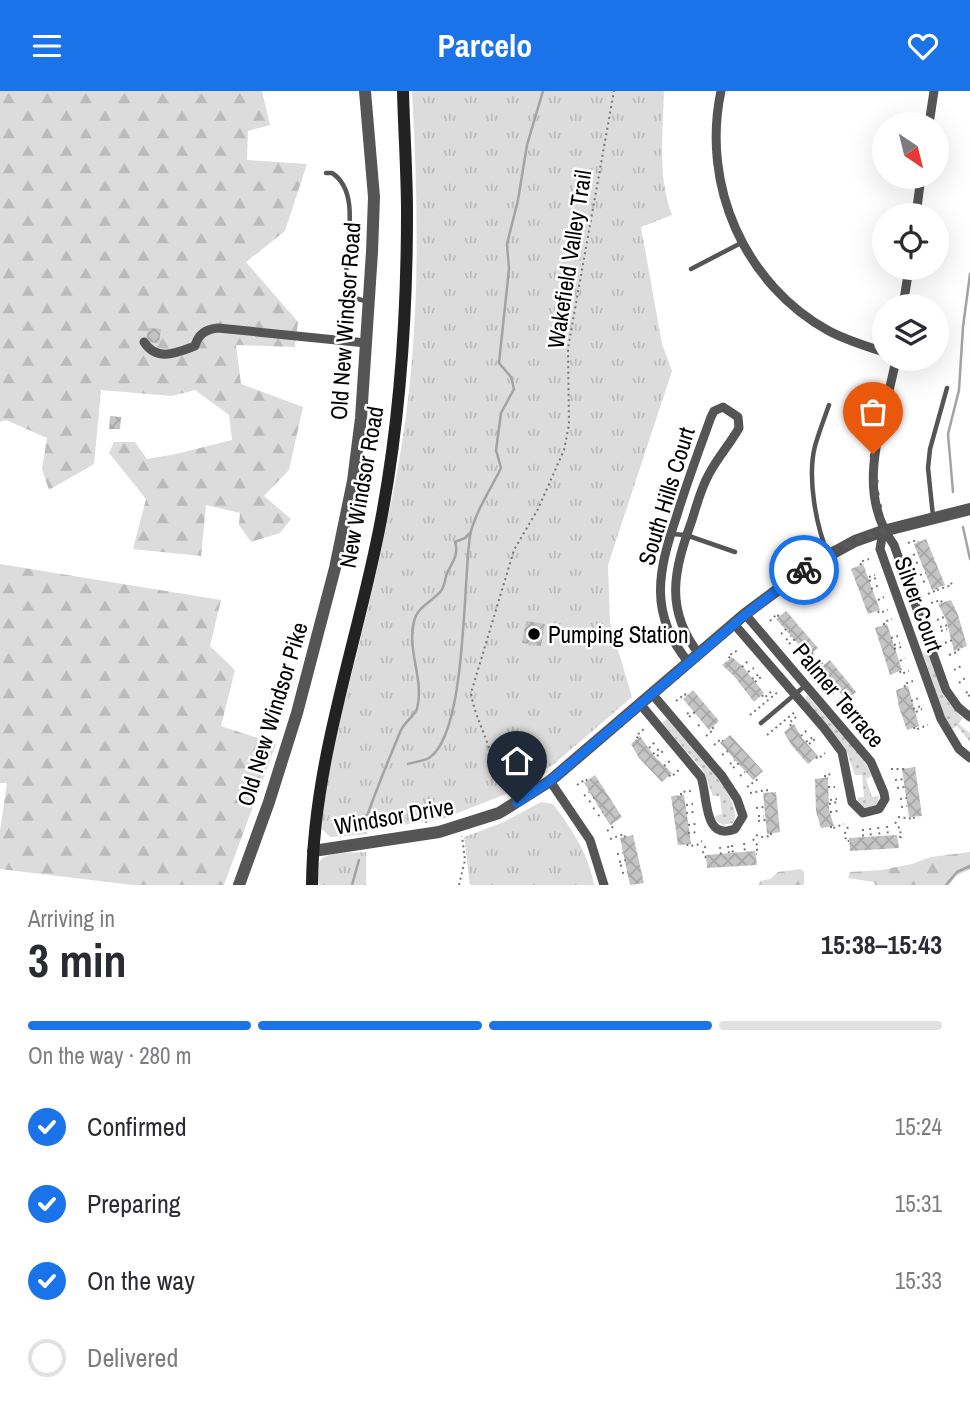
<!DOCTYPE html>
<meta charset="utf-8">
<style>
body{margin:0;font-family:"Archivo Narrow",sans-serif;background:#f2f2f3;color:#2b2b33;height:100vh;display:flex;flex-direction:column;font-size:26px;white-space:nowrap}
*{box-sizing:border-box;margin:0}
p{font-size:23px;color:#7c7c81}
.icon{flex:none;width:38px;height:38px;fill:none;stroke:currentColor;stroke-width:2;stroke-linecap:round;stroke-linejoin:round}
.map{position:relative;height:794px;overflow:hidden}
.drawer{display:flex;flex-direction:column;background:#fff;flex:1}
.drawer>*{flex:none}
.needle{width:46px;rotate:145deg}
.tools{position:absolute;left:872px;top:21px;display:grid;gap:14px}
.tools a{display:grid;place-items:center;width:77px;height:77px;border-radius:50%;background:#fff;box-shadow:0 7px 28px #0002;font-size:35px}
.pin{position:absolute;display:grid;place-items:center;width:60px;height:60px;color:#fff;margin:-72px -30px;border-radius:50% 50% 50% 0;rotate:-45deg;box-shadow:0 0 7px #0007}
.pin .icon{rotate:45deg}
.courier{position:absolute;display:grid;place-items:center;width:70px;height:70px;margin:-35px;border:5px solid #1a73e8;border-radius:50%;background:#fff;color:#222;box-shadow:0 2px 9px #0007}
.summary em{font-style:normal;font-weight:800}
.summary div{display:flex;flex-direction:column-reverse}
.summary{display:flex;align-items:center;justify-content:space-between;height:119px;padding:0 28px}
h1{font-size:46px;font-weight:800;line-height:52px}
.bar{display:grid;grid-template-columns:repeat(4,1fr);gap:10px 7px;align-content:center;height:84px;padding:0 28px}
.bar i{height:9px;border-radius:5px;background:#e1e1e2}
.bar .active{background:#1a73e8}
.bar p{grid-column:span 4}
ol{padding:0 28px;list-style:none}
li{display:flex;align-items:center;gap:21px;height:77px}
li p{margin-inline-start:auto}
li .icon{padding:7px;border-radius:50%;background:#1a73e8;color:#fff;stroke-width:4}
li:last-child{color:#7c7c81}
li i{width:38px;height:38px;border:4px solid #e1e1e2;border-radius:50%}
header{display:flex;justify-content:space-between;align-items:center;height:91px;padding:0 28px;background:#1a73e8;color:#fff;font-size:32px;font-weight:800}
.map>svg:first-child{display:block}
.grass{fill:url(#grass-dots)}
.forest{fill:url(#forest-firs)}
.park{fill:url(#park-tufts)}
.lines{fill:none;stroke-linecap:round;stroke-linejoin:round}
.stream{stroke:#a3a3a3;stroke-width:2.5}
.building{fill:url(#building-cross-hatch)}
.path{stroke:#777;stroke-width:2;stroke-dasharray:2 3.5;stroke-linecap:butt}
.service{stroke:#555;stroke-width:4.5}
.minor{stroke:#555;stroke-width:9}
.tertiary{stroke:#555;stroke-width:12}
.secondary{stroke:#222;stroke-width:12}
.done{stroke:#595959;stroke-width:7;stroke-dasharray:0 12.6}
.route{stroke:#1a73e8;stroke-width:9}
.poi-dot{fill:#000;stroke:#fff;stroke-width:2.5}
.labels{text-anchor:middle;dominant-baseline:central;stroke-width:5;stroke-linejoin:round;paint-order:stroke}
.street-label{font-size:23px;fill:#000;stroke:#fff}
.poi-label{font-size:23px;fill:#000;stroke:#fff;text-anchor:start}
</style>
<header><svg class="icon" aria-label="menu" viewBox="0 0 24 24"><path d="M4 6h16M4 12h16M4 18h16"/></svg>Parcelo<svg class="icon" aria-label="heart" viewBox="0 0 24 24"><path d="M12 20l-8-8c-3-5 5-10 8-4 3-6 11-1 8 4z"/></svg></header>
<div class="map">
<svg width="970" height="794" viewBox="0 0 970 794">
<defs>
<pattern id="grass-dots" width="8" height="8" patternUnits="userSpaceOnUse" patternTransform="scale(1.75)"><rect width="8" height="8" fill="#dcdcdc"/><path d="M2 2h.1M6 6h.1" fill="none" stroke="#bbb" stroke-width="1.8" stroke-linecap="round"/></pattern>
<pattern id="forest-firs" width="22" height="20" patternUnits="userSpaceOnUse" patternTransform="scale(1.75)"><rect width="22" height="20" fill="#dcdcdc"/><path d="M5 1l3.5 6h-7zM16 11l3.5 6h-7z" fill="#bbb"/></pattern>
<pattern id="park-tufts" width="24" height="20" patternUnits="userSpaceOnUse" patternTransform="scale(1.75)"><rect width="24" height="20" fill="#dcdcdc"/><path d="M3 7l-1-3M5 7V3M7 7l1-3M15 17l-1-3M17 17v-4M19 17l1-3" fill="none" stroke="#bbb"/></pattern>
<pattern id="building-cross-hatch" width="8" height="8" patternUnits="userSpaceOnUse" patternTransform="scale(1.75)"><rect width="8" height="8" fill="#c4c4c4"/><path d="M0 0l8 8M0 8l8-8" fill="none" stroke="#a7a7a7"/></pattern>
</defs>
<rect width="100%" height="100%" fill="#fff"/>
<g class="grass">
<polygon points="925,560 928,561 946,608 962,627 959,633 970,642 970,651 957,635 952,638 947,632 923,563"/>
<polygon points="807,604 863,668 872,685 866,688 872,706 879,705 876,715 865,717 860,715 857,707 864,706 862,684 855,684 846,658 805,609"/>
<path d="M667,628C682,646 747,709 733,732L723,734L717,730L715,725L722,723L720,705H713L703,679L662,632Z"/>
</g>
<g class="forest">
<polygon points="0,0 262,0 270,34 248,40 247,69 307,73 285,140 246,171 298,231 295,256 236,254 241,293 303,316 289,379 264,405 291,428 280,442 251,451 239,434 240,422 206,414 201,465 133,458 146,408 109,362 114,351 135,351 147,368 176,363 232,349 229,324 195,299 172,305 101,299 94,373 49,399 42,378 47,347 6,329 0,331"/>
<polygon points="0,473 221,509 210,555 235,579 221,635 276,653 224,794 133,794 0,778 0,740 7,692 0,692"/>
<polygon points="970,761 970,778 956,785 949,794 875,794 874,791 848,787 850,781 881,779 912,773 931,766"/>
<polygon points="801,778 804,781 804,794 759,794 760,790 770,788 778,781"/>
</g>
<g class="park">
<path d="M412,0H664C663,41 657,85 672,124L641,136L662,253L672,280L608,474L610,532L632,606L554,673L506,703L445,727L378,738L367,730V743L330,746L322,738C326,679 342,620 357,562C372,502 386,441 397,381C421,256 419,126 412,0Z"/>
<path d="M541,711L553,713C571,737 589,763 594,794H470L464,746L504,731Z"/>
<path d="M366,761V794H319C318,787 316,776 320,770C327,760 354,762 366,761Z"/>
</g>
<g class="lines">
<g class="stream">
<polyline points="953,401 948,343 959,299 963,236 970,183"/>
<polyline points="963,436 970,468"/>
<path d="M408,673C414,671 424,670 429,667C467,642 463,490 470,445C473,425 492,396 501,377L496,359L501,322L514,298L511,286L499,272L509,178L507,153L518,109L527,54L543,0"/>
<path d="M364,734C375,701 388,670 401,639C405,631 414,625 417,618C425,588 405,557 415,527C419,515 434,509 441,500C445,495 445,486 448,480C453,471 459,462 455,451L465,447L470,442"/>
<polyline points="352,794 359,769"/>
<polyline points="946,794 957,781 970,775"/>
</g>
</g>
<g class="building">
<polygon points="148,237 161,238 159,252 146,251"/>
<polygon points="110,325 121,326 120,338 109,338"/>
<polygon points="926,448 945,494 932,499 914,453"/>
<polygon points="863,473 880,519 868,523 851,478"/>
<polygon points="951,509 958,524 967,555 954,560 946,528 938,513"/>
<polygon points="786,520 818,557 809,565 776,528"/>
<polygon points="526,530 545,533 541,555 522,552"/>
<polygon points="887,533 902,579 890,584 875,537"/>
<polygon points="732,566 744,577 764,602 754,611 734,585 722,574"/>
<polygon points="830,569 856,601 846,609 820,577"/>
<polygon points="908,595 919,635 907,639 899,616 896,599"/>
<polygon points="693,599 719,630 709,639 683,608"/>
<polygon points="794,633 802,647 818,665 808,673 792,655 784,641"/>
<polygon points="730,644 763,680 753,689 720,652"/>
<polygon points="640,645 654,665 672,682 662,691 639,667 631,653"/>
<polygon points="915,676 922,725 909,726 902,678"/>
<polygon points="595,684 622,726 610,734 584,692"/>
<polygon points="828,686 829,719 834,735 821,737 816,720 815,688"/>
<polygon points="776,701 780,741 767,743 763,702"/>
<polygon points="684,704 691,753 678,754 671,705"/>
<polygon points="633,744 644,792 630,794 620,747"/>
<polygon points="897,744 899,757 850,760 849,747"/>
<polygon points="755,760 757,774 707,777 706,764"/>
</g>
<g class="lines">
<g class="path">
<polyline points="908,452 917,449 918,451"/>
<polyline points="913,464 919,462"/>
<polyline points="916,472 921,470"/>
<polyline points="861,474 860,471 869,468"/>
<polyline points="920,484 926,482"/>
<polyline points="869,486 875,484"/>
<polyline points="869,490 876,487"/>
<polyline points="923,491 927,489"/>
<polyline points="871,498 879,494"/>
<polyline points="937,499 952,494 950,489"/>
<polyline points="928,503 937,499 936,497"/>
<polyline points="878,509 884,506"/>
<polyline points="931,512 941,509 942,512"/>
<polyline points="878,520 879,522 888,519"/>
<polyline points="937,529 944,526"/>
<polyline points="770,530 777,523 779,526"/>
<polyline points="884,534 884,531 892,528"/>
<polyline points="940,536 948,534"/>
<polyline points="941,540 947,538"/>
<polyline points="781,543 786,538"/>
<polyline points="891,547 898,545"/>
<polyline points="786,549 791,545"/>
<polyline points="945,552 952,549"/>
<polyline points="789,553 795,548"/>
<polyline points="894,554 900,552"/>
<polyline points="894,558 901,556"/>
<polyline points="796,561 801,558"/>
<polyline points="949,564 959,560 958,558"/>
<polyline points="730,567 728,565 738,559"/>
<polyline points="900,570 905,567"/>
<polyline points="805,571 813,564 812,562"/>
<polyline points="742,576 748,570"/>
<polyline points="954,579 961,575 962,576"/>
<polyline points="813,580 822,572 824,575"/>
<polyline points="900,580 901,583 909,580"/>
<polyline points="748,581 754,577"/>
<polyline points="752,588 759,583"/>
<polyline points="755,591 761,586"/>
<polyline points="959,592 965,587"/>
<polyline points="824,593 829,589"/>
<polyline points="905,596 904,593 913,590"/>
<polyline points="829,599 833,595"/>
<polyline points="966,602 970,599"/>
<polyline points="832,603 838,598"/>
<polyline points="762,604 764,607 773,599"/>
<polyline points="968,605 970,604"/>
<polyline points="676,610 685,603 686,605"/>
<polyline points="911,610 919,607"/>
<polyline points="843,616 851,608 850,606"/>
<polyline points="913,618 921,615"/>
<polyline points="916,621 922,618"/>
<polyline points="687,623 691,620"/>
<polyline points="750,624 779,600"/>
<polyline points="689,626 695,621"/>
<polyline points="698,635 702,632"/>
<polyline points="791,635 789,632 796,626"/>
<polyline points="914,636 915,639 928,634"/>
<polyline points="767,644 796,620"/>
<polyline points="706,645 714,638 712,636"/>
<polyline points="801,645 807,639"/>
<polyline points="638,647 636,645 644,638"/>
<polyline points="806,651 813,646"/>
<polyline points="809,653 815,648"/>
<polyline points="714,654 721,648 723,650"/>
<path d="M489,657C483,638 474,622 471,602L514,459L538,418L564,359L569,334L568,257L614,0"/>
<polyline points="649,657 655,651"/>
<polyline points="653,663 660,657"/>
<polyline points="722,664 728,660"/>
<polyline points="657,665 663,660"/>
<polyline points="816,666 818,668 825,662"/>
<polyline points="730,673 735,669"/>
<polyline points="664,675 671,669"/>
<polyline points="733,677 739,672"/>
<polyline points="891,678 905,678"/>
<polyline points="669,684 671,686 679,679"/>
<polyline points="740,685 745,681"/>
<polyline points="825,686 825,684 833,683"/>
<polyline points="895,689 905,688"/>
<polyline points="577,694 586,688 587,690"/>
<polyline points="747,696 758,688 756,686"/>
<polyline points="828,696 835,696"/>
<polyline points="897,697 905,696"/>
<polyline points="750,702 767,699 767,702"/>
<polyline points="681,704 681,701 691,700"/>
<polyline points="584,705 589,701"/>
<polyline points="900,708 907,707"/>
<polyline points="830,709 837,708"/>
<polyline points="589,711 594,707"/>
<polyline points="829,713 837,711"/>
<polyline points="686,714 693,713"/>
<polyline points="901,716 907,715"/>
<polyline points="756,717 764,716"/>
<polyline points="593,718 598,715"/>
<polyline points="830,721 838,720"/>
<polyline points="686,722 694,721"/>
<polyline points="598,725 603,721"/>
<polyline points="758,725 764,725"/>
<polyline points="415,726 427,731"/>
<polyline points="898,726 914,728 914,726"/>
<polyline points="758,730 766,729"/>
<polyline points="895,731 900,738 901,746 898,746"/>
<polyline points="688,734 696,733"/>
<polyline points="831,735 831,738 844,733"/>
<polyline points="887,735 888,744"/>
<polyline points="848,736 845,742 846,750 849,750"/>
<polyline points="878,736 880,746"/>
<polyline points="870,737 871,745"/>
<polyline points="863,738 863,747"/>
<polyline points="607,740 614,735 612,733"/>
<polyline points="688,742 697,741"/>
<polyline points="756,744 762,746 771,745 771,742"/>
<polyline points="610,748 624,743 625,746"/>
<polyline points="753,748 757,754 757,763 756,763"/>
<polyline points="744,752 745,761"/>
<polyline points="687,753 688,755 697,754 702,750"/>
<polyline points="732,754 733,763"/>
<polyline points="728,755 729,762"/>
<polyline points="720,756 721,764"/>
<polyline points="617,763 623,762"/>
<polyline points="706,767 703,761 706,754"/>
<polyline points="619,771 626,769"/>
<polyline points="620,775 625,773"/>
<polyline points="622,782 628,781"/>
<polyline points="459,794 465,769 462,745"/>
</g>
<g class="service">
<path d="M326,82H332C365,103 341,166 347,198L355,207L368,211"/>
<polyline points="691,178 741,152"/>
<polyline points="933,425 928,377 930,358 947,297"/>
<polyline points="672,443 686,444 735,461"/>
<path d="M828,463C816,435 807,386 815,355C819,341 824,328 829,314"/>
<polyline points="761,632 806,594"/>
</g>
<g class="minor">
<path d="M721,0C701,94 744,193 829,240C846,249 865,255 884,261"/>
<polyline points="929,33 934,0"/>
<polyline points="916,124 921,86"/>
<polyline points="903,215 909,177"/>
<path d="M144,251C157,271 176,262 195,255C198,243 206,238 218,237L366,252"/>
<path d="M896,268C885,329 852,397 894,454L946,599L958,616L970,626"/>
<polyline points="883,440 880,458 941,628 959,658 970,667"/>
<polyline points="734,533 824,637 842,661 852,711 863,722 879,718 885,708 884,702 871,671 745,523"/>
<path d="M689,572C648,523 658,480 677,424C687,391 699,359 711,326L714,320L723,316L738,326L739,337C730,353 718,366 709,383C701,397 697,413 692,429C674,479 664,518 699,563"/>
<path d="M641,614L701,686C708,705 703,751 735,738L743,725L737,708L722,685L653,604"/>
<polyline points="550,690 590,749 604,794"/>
</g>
<g class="tertiary">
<polyline points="313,760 439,741 499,722 550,690 745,523 811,474 855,450 883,440 970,418"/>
<polyline points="239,794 269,711 297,622 335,477 353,390 361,327 372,161 374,106 365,0"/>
</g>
<path class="secondary" d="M312,794C313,669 358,551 381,429C400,329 407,224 407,122C407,81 404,41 403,0"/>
</g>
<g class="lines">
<polyline class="done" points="804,479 855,450 883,440 876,403 873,363"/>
<polyline class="route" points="517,712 550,690 746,523 804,479"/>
</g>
<circle class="poi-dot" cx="534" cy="543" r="7"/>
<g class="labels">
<g class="street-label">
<text transform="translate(569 168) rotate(-81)">Wakefield Valley Trail</text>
<text transform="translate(345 230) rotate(-86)">Old New Windsor Road</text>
<text transform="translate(361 396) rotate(-80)">New Windsor Road</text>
<text transform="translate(666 405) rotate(-73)">South Hills Court</text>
<text transform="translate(919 513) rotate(70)">Silver Court</text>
<text transform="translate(839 604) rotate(50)">Palmer Terrace</text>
<text transform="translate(272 623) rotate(-73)">Old New Windsor Pike</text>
<text transform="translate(394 725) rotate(-10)">Windsor Drive</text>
</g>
<g class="poi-label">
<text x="548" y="543">Pumping Station</text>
</g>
</g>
</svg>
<div class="tools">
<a><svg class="needle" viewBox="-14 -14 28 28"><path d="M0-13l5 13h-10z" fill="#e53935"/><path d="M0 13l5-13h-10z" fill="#7c7c81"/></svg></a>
<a><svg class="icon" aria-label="locate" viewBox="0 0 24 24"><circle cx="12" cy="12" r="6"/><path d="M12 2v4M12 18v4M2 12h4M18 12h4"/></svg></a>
<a><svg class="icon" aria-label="layers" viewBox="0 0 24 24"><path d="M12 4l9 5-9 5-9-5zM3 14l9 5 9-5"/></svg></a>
</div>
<div class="pin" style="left:873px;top:363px;background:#ea580c"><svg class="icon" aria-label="bag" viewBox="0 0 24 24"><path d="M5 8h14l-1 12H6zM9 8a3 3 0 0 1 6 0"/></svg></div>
<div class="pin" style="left:517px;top:712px;background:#1f2937"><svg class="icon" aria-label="home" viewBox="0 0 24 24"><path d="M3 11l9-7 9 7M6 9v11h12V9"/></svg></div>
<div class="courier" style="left:804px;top:479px"><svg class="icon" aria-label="bike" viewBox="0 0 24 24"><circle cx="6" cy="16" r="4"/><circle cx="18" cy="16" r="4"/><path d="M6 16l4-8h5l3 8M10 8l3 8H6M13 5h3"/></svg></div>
</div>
<section class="drawer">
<div class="summary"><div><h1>3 min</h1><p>Arriving in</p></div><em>15:38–15:43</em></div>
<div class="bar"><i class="active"></i><i class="active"></i><i class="active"></i><i></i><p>On the way · 280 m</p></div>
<ol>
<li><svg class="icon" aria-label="check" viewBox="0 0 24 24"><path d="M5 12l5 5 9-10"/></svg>Confirmed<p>15:24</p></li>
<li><svg class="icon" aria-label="check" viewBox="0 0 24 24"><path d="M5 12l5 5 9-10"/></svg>Preparing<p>15:31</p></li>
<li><svg class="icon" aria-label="check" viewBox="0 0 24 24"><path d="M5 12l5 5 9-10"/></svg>On the way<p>15:33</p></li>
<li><i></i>Delivered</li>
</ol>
</section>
